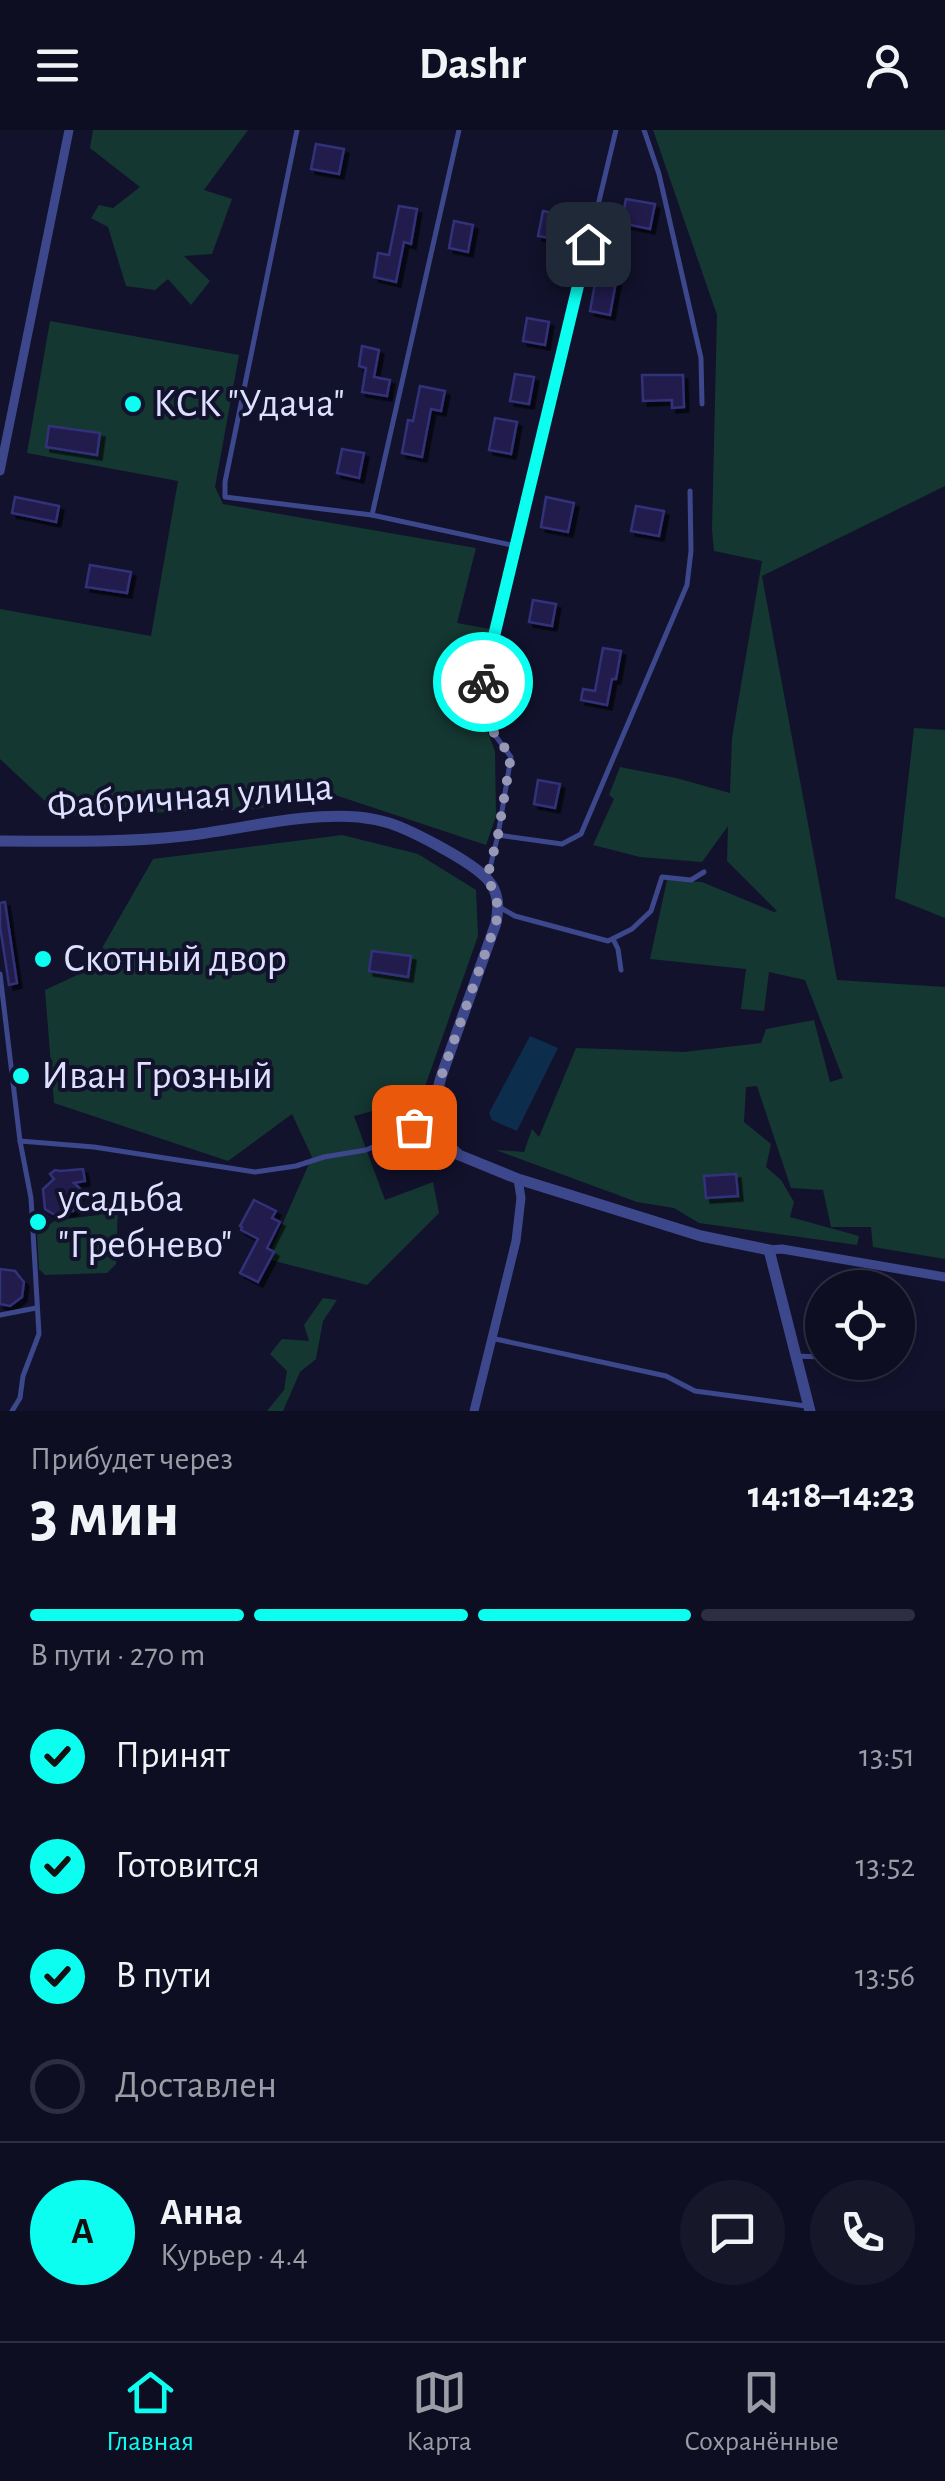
<!DOCTYPE html>
<html lang="ru">
<meta charset="utf-8">
<style>
body{margin:0;font-family:"Alegreya Sans",sans-serif;background:#17172a;color:#f1f3f6;height:100vh;display:flex;flex-direction:column;font-size:38px;white-space:nowrap}
*{box-sizing:border-box;margin:0}
p{font-size:32px;color:#9b9ca5}
.icon{flex:none;width:55px;height:55px;fill:none;stroke:currentColor;stroke-width:2;stroke-linecap:round;stroke-linejoin:round}
.map{position:relative;height:1281px;overflow:hidden}
.panel{display:flex;flex-direction:column;background:#0e0e22;flex:1}
.panel>*{flex:none}
.tools{position:absolute;left:805px;top:1140px;display:grid;gap:20px}
.tools a{display:grid;place-items:center;width:110px;height:110px;border-radius:50%;background:#0e0e22;box-shadow:0 5px 15px #0003,0 0 0 2px #2e2e40;font-size:50px}
.pin{position:absolute;display:grid;place-items:center;width:85px;height:85px;color:#fff;margin:-42px;border-radius:20px;box-shadow:0 5px 15px #0006}
.courier{position:absolute;display:grid;place-items:center;width:100px;height:100px;margin:-50px;border:8px solid #0bfef0;border-radius:50%;background:#fff;color:#222;box-shadow:0 2px 12px #0007}
.overview em{font-style:normal;font-weight:700}
.overview div{display:flex;flex-direction:column-reverse}
.overview{display:flex;align-items:center;justify-content:space-between;height:170px;padding:0 30px}
h1{font-size:65px;font-weight:700;line-height:75px}
.bar{display:grid;grid-template-columns:repeat(4,1fr);gap:15px 10px;align-content:center;height:120px;padding:0 30px}
.bar i{height:12px;border-radius:8px;background:#2e2e40}
.bar .current{background:#0bfef0}
.bar p{grid-column:span 4}
.line{display:flex;align-items:center;gap:25px;padding:0 30px;border-top:2px solid #2e2e40}
.line div{flex:1}
.round{display:grid;place-items:center;flex:none;width:105px;height:105px;border-radius:52px;background:#17172a}
ol{padding:0 30px;list-style:none}
li{display:flex;align-items:center;gap:30px;height:110px}
li p{margin-inline-start:auto}
li .icon{padding:10px;border-radius:50%;background:#0bfef0;color:#111;stroke-width:4}
li:last-child{color:#9b9ca5}
li i{width:55px;height:55px;border:5px solid #2e2e40;border-radius:50%}
header{display:flex;justify-content:space-between;align-items:center;height:130px;padding:0 30px;background:#0e0e22;font-size:45px;font-weight:700}
.tab-bar{display:flex;justify-content:space-around;align-items:center;height:140px;border-top:2px solid #2e2e40;background:#0e0e22;font-size:28px;color:#9b9ca5}
.tab-bar a{display:grid;justify-items:center;gap:5px}
.tab-bar .current{color:#0bfef0}
.map>svg:first-child{display:block}
.green{fill:#153731}
.water{fill:#0c2d4c}
.building{fill:#201e4e;stroke:#33307a;stroke-width:2.5;filter:url(#shadow)}
.lines{fill:none;stroke-linecap:round;stroke-linejoin:round}
.service{stroke:#3d478c;stroke-width:5}
.minor{stroke:#3d478c;stroke-width:9}
.tertiary{stroke:#3d478c;stroke-width:11}
.done{stroke:#9798b6;stroke-width:10;stroke-dasharray:0 18}
.route{stroke:#0bfef0;stroke-width:12}
.poi-dot{fill:#0bfef0;stroke:#12122d;stroke-width:4}
.labels{text-anchor:middle;dominant-baseline:central;stroke-width:8;stroke-linejoin:round;paint-order:stroke}
.poi-label{font-size:40px;fill:#dee0ff;stroke:#12122d;text-anchor:start}
.street-label{font-size:40px;fill:#dee0ff;stroke:#12122d}
</style>
<header><svg class="icon" aria-label="menu" viewBox="0 0 24 24"><path d="M4 6h16M4 12h16M4 18h16"/></svg>Dashr<svg class="icon" aria-label="person" viewBox="0 0 24 24"><circle cx="12" cy="8" r="4"/><path d="M4 21q1-7 8-7t8 7"/></svg></header>
<div class="map">
<svg width="945" height="1281" viewBox="0 0 945 1281">
<defs>
<filter id="shadow"><feDropShadow dx="4.5" dy="4.5" stdDeviation="0" flood-color="#0009"/></filter>
</defs>
<rect width="100%" height="100%" fill="#12122d"/>
<g class="green">
<polygon points="93,0 248,0 204,60 232,69 212,124 184,126 210,151 191,175 168,149 155,160 126,156 108,97 91,88 99,75 113,78 140,57 90,18"/>
<polygon points="653,0 945,0 945,356 762,446 837,850 945,857 945,1129 873,1117 871,1097 831,1097 823,1060 791,1058 757,956 746,957 744,992 771,1014 766,1037 781,1050 794,1072 790,1087 859,1106 857,1115 699,1093 674,1078 637,1072 496,1020 524,1022 532,999 539,1007 576,918 684,922 761,913 766,899 814,890 830,952 843,948 805,850 769,842 764,881 741,879 746,839 650,829 667,750 702,752 774,782 777,781 727,731 728,696 702,732 640,727 593,715 614,669 609,665 620,637 676,648 730,663 732,608 762,431 714,421 712,400 717,185"/>
<polygon points="50,191 239,225 215,357 223,374 476,418 457,493 490,499 476,572 495,621 496,686 486,715 326,662 257,679 61,686 0,629 0,479 151,506 178,351 27,323"/>
<polygon points="914,598 945,600 945,788 895,768"/>
<polygon points="342,705 418,724 476,760 478,806 421,968 354,986 385,1070 433,1052 439,1083 367,1155 267,1129 312,1027 292,984 228,1031 54,973 45,860 90,839 153,729"/>
<polygon points="118,1075 116,1134 107,1143 45,1145 39,1139 37,1103 56,1090 99,1085"/>
<polygon points="323,1168 337,1170 323,1191 316,1229 300,1242 283,1281 267,1281 284,1260 287,1241 270,1224 282,1209 309,1211 304,1195"/>
</g>
<polygon class="water" points="530,906 558,918 517,1001 492,990 489,983"/>
<g class="building">
<polygon points="316,14 344,19 339,44 311,39"/>
<polygon points="626,69 655,74 650,99 621,93"/>
<polygon points="399,76 417,79 411,114 404,112 396,152 374,147 378,123 389,125"/>
<polygon points="543,81 567,86 562,110 538,106"/>
<polygon points="454,91 473,95 468,122 449,118"/>
<polygon points="596,148 616,152 610,185 590,181"/>
<polygon points="527,188 549,192 545,215 523,211"/>
<polygon points="362,216 379,220 374,247 390,250 387,266 362,262 366,238 359,236"/>
<polygon points="515,244 534,247 529,274 510,271"/>
<polygon points="642,245 683,245 684,277 672,278 672,270 643,271"/>
<polygon points="420,256 445,261 441,281 431,279 422,327 402,323 408,290 413,291"/>
<polygon points="495,288 517,292 511,324 489,320"/>
<polygon points="49,296 100,303 97,325 46,317"/>
<polygon points="342,319 364,323 359,348 337,343"/>
<polygon points="15,367 59,376 56,392 12,383"/>
<polygon points="546,367 574,373 568,402 541,397"/>
<polygon points="636,376 664,381 659,406 631,401"/>
<polygon points="90,435 131,442 127,463 86,457"/>
<polygon points="533,470 556,474 552,496 529,492"/>
<polygon points="603,518 621,521 616,549 612,549 607,575 581,570 583,559 595,561"/>
<polygon points="538,650 560,654 555,678 534,674"/>
<polygon points="5,772 17,853 9,855 0,796 0,773"/>
<polygon points="372,821 411,826 408,847 369,841"/>
<polygon points="83,1039 85,1051 74,1053 83,1061 73,1071 77,1075 73,1081 53,1084 45,1079 43,1059 54,1049 50,1044 55,1040 60,1041"/>
<polygon points="736,1044 738,1066 706,1068 704,1046"/>
<polygon points="254,1070 276,1081 272,1088 280,1092 267,1118 274,1122 258,1152 240,1143 258,1109 241,1100 242,1097 240,1096"/>
<polygon points="0,1139 15,1141 24,1152 22,1167 10,1176 0,1174"/>
</g>
<g class="lines">
<g class="service">
<polyline points="297,0 225,352 225,367 372,385 516,416"/>
<polyline points="644,0 659,44 701,228 702,274"/>
<polyline points="372,385 459,0"/>
<polyline points="498,705 562,714 581,704 687,455 691,421 690,361"/>
<polyline points="488,746 498,705 511,627 489,597 481,564 616,0"/>
<polyline points="499,777 515,786 608,811 632,799 651,781 662,747 691,750 704,742"/>
<polyline points="613,809 618,819 621,840"/>
<polyline points="0,844 20,1011 31,1068 39,1204 23,1246 20,1268 12,1281"/>
<polyline points="20,1011 94,1017 255,1042 296,1036 324,1027 366,1020 387,1011 405,998 432,994"/>
<polyline points="0,1185 36,1178"/>
<polyline points="491,1208 666,1246 695,1261 806,1276"/>
<polyline points="796,1226 822,1227"/>
</g>
<g class="minor">
<polyline points="0,341 69,0"/>
<polyline points="769,1120 782,1119 945,1147"/>
<polyline points="474,1281 516,1111 521,1068 518,1049"/>
</g>
<path class="tertiary" d="M0,711C61,711 123,713 184,706C237,700 306,682 358,687C368,688 379,690 389,693C411,700 473,732 488,750C499,763 499,777 496,793L441,947L434,975L435,994L443,1011L459,1025L518,1049L701,1106L769,1120L810,1281"/>
</g>
<g class="lines">
<path class="done" d="M414,997L434,994V976L441,947L496,793C500,775 496,765 487,748L498,705L511,626C494,604 476,582 483,552"/>
<polyline class="route" points="483,552 588,114"/>
</g>
<g class="poi-dot">
<circle cx="133" cy="274" r="10"/>
<circle cx="43" cy="829" r="10"/>
<circle cx="21" cy="946" r="10"/>
<circle cx="38" cy="1092" r="10"/>
</g>
<g class="labels">
<g class="poi-label">
<text x="153" y="274">КСК "Удача"</text>
<text x="63" y="829">Скотный двор</text>
<text x="41" y="946">Иван Грозный</text>
<text x="58" y="1069">усадьба<tspan x="58" dy="46">"Гребнево"</tspan></text>
</g>
<g class="street-label">
<text transform="translate(190 667) rotate(-4)">Фабричная улица</text>
</g>
</g>
</svg>
<div class="tools">
<a><svg class="icon" aria-label="locate" viewBox="0 0 24 24"><circle cx="12" cy="12" r="6"/><path d="M12 2v4M12 18v4M2 12h4M18 12h4"/></svg></a>
</div>
<div class="pin" style="left:414px;top:997px;background:#ea580c"><svg class="icon" aria-label="bag" viewBox="0 0 24 24"><path d="M5 8h14l-1 12H6zM9 8a3 3 0 0 1 6 0"/></svg></div>
<div class="pin" style="left:588px;top:114px;background:#1f2937"><svg class="icon" aria-label="home" viewBox="0 0 24 24"><path d="M3 11l9-7 9 7M6 9v11h12V9"/></svg></div>
<div class="courier" style="left:483px;top:552px"><svg class="icon" aria-label="bike" viewBox="0 0 24 24"><circle cx="6" cy="16" r="4"/><circle cx="18" cy="16" r="4"/><path d="M6 16l4-8h5l3 8M10 8l3 8H6M13 5h3"/></svg></div>
</div>
<section class="panel">
<div class="overview"><div><h1>3 мин</h1><p>Прибудет через</p></div><em>14:18–14:23</em></div>
<div class="bar"><i class="current"></i><i class="current"></i><i class="current"></i><i></i><p>В пути · 270 m</p></div>
<ol>
<li><svg class="icon" aria-label="check" viewBox="0 0 24 24"><path d="M5 12l5 5 9-10"/></svg>Принят<p>13:51</p></li>
<li><svg class="icon" aria-label="check" viewBox="0 0 24 24"><path d="M5 12l5 5 9-10"/></svg>Готовится<p>13:52</p></li>
<li><svg class="icon" aria-label="check" viewBox="0 0 24 24"><path d="M5 12l5 5 9-10"/></svg>В пути<p>13:56</p></li>
<li><i></i>Доставлен</li>
</ol>
<div class="line" style="height:180px"><b class="round" style="background:#0bfef0;color:#111">А</b><div><b>Анна</b><p>Курьер · 4.4</p></div><a class="round"><svg class="icon" aria-label="chat" viewBox="0 0 24 24"><path d="M4 5h16v11H9l-5 4z"/></svg></a><a class="round"><svg class="icon" aria-label="phone" viewBox="0 0 24 24"><path d="M5 4h4l2 5-3 2q2 4 5 5l2-3 5 2v4C11 20 4 13 5 4z"/></svg></a></div>
</section>
<nav class="tab-bar">
<a class="current"><svg class="icon" aria-label="home" viewBox="0 0 24 24"><path d="M3 11l9-7 9 7M6 9v11h12V9"/></svg>Главная</a>
<a><svg class="icon" aria-label="map" viewBox="0 0 24 24"><path d="M3 6l6-2 6 2 6-2v14l-6 2-6-2-6 2zM9 4v14M15 6v14"/></svg>Карта</a>
<a><svg class="icon" aria-label="saved" viewBox="0 0 24 24"><path d="M7 4h10v16l-5-4-5 4z"/></svg>Сохранённые</a>
</nav>
